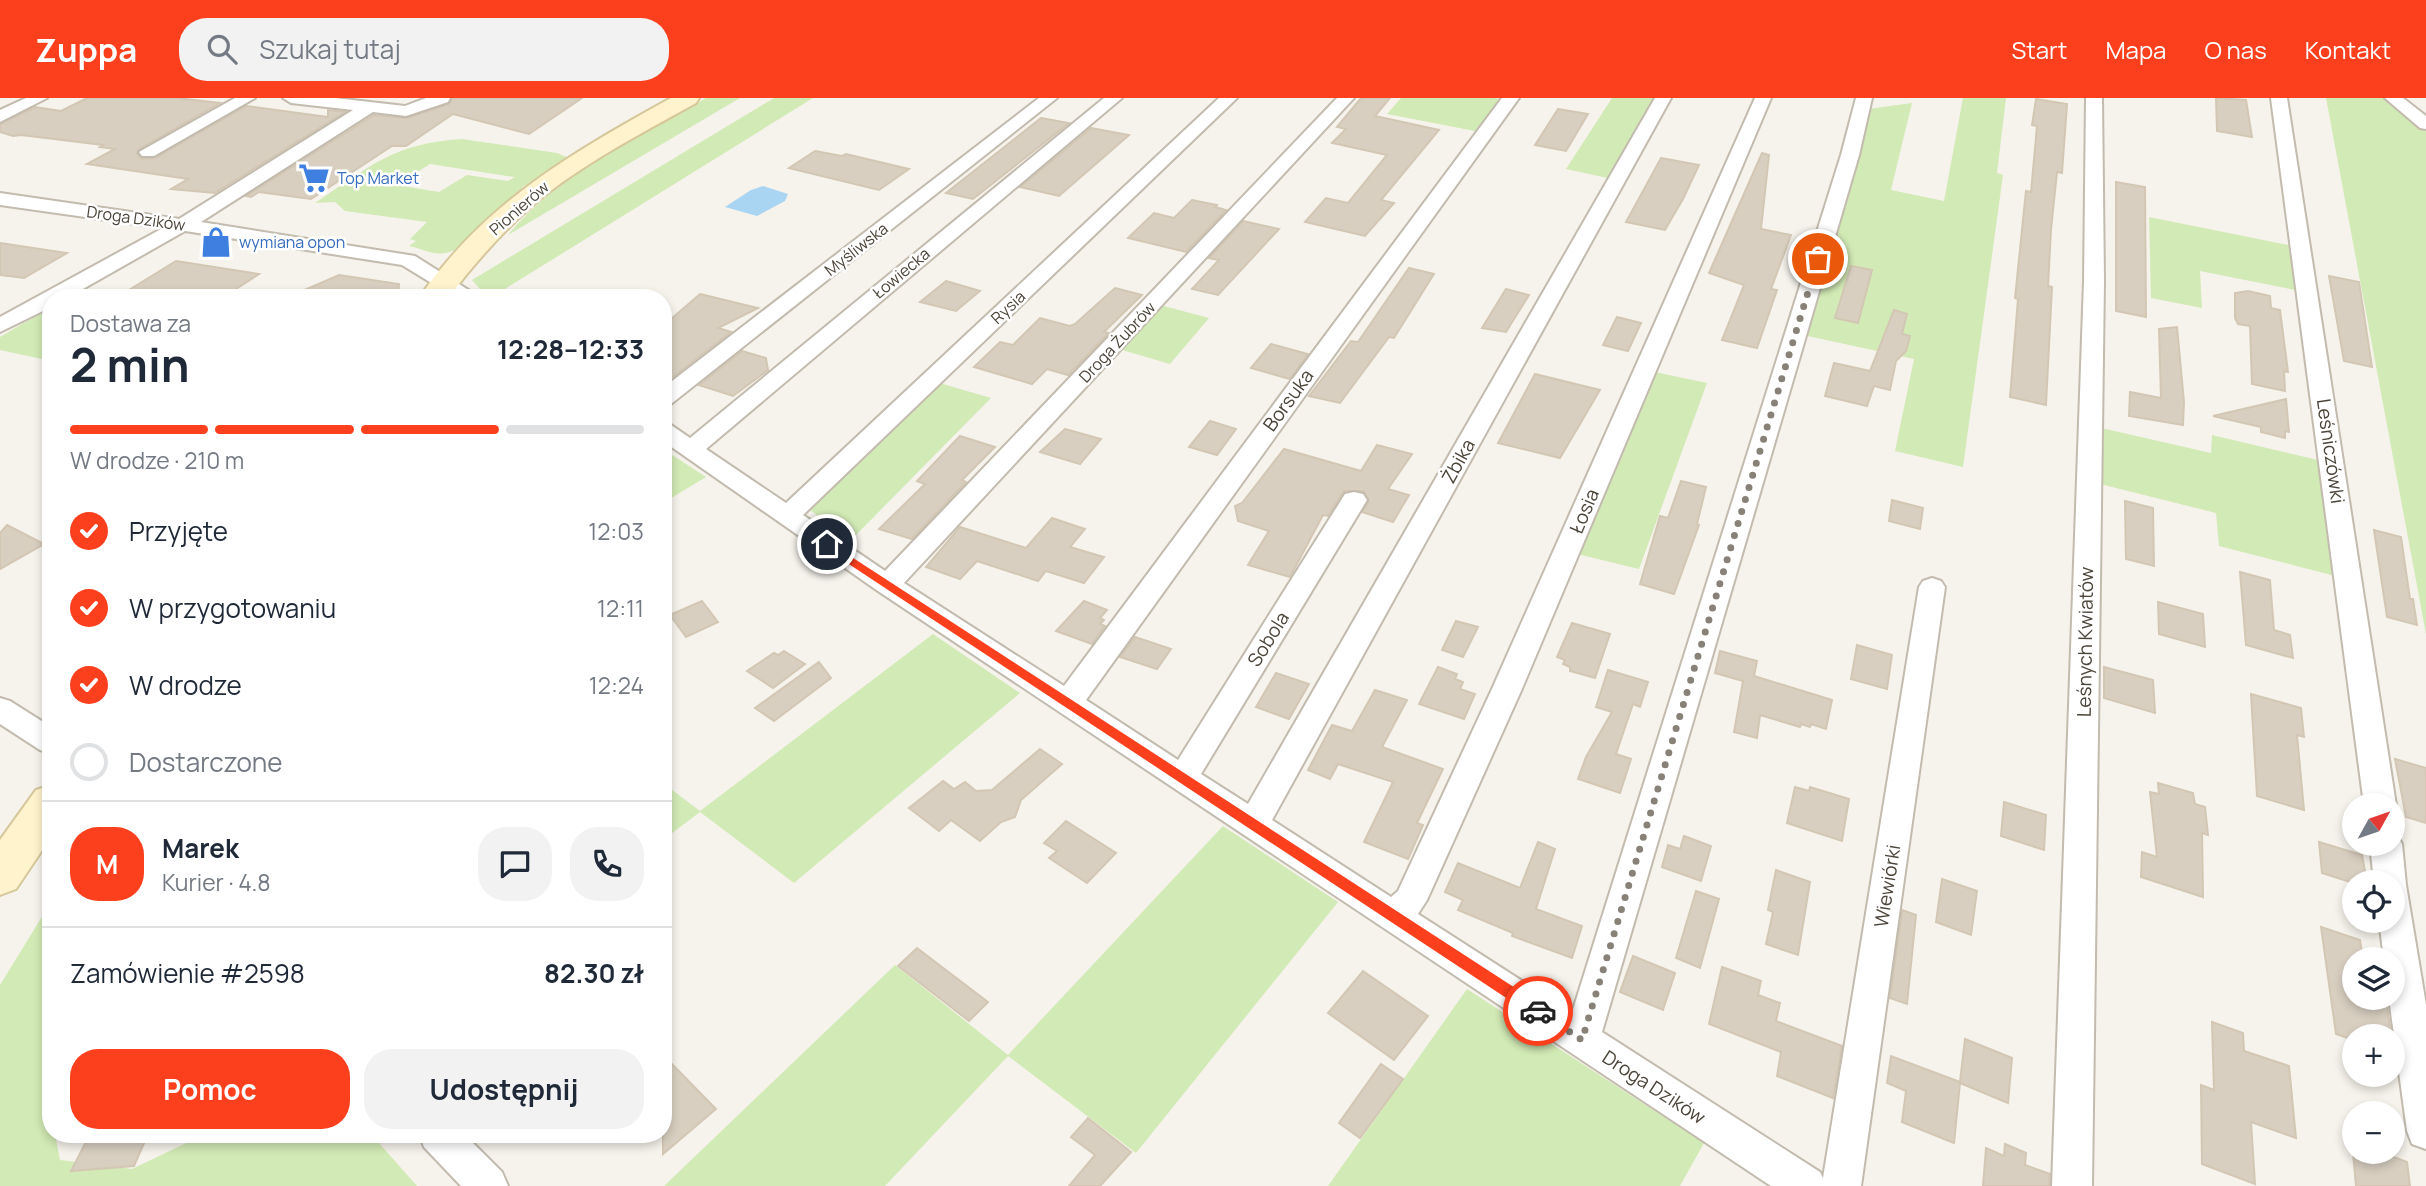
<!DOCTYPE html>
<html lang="pl">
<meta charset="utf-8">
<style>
body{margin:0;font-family:Manrope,sans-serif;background:#f2f2f3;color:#1f2937;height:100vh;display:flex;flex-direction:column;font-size:26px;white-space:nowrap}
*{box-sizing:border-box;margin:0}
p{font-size:23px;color:#747a83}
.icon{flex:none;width:38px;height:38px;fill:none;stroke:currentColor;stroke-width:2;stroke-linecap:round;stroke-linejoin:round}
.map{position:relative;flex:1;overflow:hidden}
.details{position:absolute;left:42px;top:191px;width:630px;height:854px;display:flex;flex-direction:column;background:#fff;border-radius:28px;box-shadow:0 4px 10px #0003}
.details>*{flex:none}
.needle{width:46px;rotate:50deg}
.tools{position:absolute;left:2342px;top:695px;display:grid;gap:14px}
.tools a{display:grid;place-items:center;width:63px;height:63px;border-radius:50%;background:#fff;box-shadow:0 4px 10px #0003;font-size:35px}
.pin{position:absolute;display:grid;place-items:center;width:60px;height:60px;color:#fff;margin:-30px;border:4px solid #fff;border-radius:50%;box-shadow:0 2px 7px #0007}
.courier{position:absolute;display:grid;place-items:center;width:70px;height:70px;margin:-35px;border:5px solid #fc3f1d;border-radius:50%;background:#fff;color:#222;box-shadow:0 2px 9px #0007}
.summary em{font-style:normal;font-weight:700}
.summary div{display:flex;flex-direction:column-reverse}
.summary{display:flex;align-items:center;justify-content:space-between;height:119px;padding:0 28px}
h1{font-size:46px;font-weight:700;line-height:52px}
.bar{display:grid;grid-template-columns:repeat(4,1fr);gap:10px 7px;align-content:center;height:84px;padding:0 28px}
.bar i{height:9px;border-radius:5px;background:#e0e1e3}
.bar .on{background:#fc3f1d}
.bar p{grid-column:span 4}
.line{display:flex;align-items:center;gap:18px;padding:0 28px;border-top:2px solid #e0e1e3}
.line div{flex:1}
.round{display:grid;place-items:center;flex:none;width:74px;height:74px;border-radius:28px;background:#f2f2f3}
ol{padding:0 28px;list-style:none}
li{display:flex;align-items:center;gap:21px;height:77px}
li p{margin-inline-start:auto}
li .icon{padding:7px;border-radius:50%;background:#fc3f1d;color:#fff;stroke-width:4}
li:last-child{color:#747a83}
li i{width:38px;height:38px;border:4px solid #e0e1e3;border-radius:50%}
.cta{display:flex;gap:14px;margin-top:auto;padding:14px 28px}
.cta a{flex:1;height:80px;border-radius:28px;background:#fc3f1d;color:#fff;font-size:28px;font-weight:700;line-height:80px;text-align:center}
.cta a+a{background:#f2f2f3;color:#1f2937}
header{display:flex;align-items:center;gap:42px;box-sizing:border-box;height:98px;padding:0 35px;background:#fc3f1d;color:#fff}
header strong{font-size:33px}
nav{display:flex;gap:38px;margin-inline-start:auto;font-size:24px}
.search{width:490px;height:63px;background:#f2f2f3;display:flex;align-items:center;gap:18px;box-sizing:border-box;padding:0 24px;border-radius:28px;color:#747a83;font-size:26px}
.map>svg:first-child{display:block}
.green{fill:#d2eab5;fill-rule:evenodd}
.water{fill:#a9d4f2}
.building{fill:#d8cfc1;stroke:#d3c7b4;stroke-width:2}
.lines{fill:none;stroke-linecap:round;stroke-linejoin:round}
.minor-casing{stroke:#c2bbae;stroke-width:4}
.secondary-casing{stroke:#d6c79b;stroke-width:4}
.minor{fill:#fff;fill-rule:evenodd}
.secondary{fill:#fff3cd;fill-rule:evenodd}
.route{fill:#fc3f1d}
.done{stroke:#878178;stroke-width:7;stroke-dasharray:0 12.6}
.labels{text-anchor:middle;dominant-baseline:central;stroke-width:5;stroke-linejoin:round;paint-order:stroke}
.far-shop-label{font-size:16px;fill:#366cbe;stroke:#fff;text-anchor:start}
.far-street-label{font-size:16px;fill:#4b4439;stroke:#fff}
.street-label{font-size:19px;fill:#4b4439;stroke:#fff}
</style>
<header>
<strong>Zuppa</strong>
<div class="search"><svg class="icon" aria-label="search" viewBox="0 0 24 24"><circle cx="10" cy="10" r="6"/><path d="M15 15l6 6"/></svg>Szukaj tutaj</div>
<nav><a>Start</a><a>Mapa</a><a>O nas</a><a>Kontakt</a></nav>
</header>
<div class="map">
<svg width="2426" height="1088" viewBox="0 0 2426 1088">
<rect width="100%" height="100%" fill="#f6f3ec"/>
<g class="green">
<path d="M706,0H740L508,137C555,78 642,38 706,0Z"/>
<polygon points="774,0 813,0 492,199 487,199 472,182"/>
<polygon points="1401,0 1495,0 1503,2 1480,34 1387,16"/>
<polygon points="1612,0 1660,0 1612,81 1566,71"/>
<polygon points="1963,0 2006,0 1997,75 2003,77 1963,369 1895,353 1914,261 1803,237 1868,11 1912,5 1891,92 1944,103"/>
<polygon points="2326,0 2386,0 2426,33 2426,536"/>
<path d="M462,41L557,55L569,60L521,90L524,91L455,152C436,160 427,152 409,148L416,143L410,141L427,124L345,113L335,104L315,105C369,69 394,45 462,41ZM430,66L514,79H515L508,83L467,77L439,94L397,87Z"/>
<polygon points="2149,119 2293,148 2300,193 2200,173 2202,210 2151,200"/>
<polygon points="1160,207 1209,220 1170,266 1119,251"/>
<polygon points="51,209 51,263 0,252 0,239"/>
<polygon points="1650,273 1707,285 1639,471 1573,455"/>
<polygon points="936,284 991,300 851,442 806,409"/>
<polygon points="2097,329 2211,355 2212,337 2322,363 2335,478 2219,448 2216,415 2096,385"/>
<polygon points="663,351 706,379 663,405"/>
<polygon points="933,536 1020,595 794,785 700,714 663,742 663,685 700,713"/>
<polygon points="1223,728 1338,804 1136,1055 1008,958 885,1088 664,1088 895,867 1008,957"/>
<polygon points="51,804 51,1036 55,1036 60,1062 132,1071 205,1036 371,1036 417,1088 0,1088 0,887"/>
<polygon points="1467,891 1704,1045 1680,1088 1328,1088"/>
</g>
<polygon class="water" points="763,88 788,96 785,103 757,118 725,109 751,92"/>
<g class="building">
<polygon points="87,0 177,0 220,5 138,52 137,56 142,61 155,60 246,8 328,19 328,12 345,14 215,95 171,91 188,81 87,66 115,51 100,49 103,47 21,37 13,38 0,34 0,26 35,9 61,13"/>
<polygon points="452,0 582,0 529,36 453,16 406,48 392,48 311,101 259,94 251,99 246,98 374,17 407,20 449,6"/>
<polygon points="1361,0 1390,0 1375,18 1439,32 1381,102 1394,105 1365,138 1305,124 1326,100 1348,105 1387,57 1332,45 1346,31 1337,29"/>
<polygon points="2216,0 2246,2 2252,39 2217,33"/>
<polygon points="2036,1 2067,6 2062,75 2057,74 2051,132 2048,188 2052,189 2046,307 2010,299 2018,201 2015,200 2026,93 2031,94 2037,28 2032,27"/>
<polygon points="1558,11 1588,16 1566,53 1535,47"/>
<polygon points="1041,20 1069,25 973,101 946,95"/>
<polygon points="1091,30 1129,37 1059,98 1020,89"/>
<polygon points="815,53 842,58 846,56 909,71 879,92 789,70"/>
<polygon points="1762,55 1769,57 1761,131 1791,137 1771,191 1777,192 1757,250 1722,242 1744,187 1709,175"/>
<polygon points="1661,60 1699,67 1683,101 1665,132 1626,124"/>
<polygon points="2116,84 2145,89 2146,219 2116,213"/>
<polygon points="1192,102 1217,107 1215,109 1226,112 1186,154 1128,140 1154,115 1174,120"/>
<polygon points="1243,123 1279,131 1218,197 1192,191 1219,162 1209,160"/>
<polygon points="0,145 67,155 24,180 0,177"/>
<polygon points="176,163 259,176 222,200 116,200"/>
<polygon points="1851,168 1872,172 1858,225 1835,220"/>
<polygon points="1409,170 1434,176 1394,240 1389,239 1340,305 1309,298 1351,243 1358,244"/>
<polygon points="339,177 399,186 398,200 286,200"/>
<polygon points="2329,178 2359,184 2372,269 2344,263"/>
<polygon points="946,183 980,193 956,213 920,204"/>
<polygon points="1115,190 1142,197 1104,234 1109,235 1068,277 1047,271 1032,286 974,269 1000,244 1013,247 1040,220 1070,228 1075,226"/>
<polygon points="1506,191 1529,197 1506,234 1482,230"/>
<polygon points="2248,193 2270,198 2271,210 2280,212 2288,274 2284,273 2285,293 2252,286 2250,228 2238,226 2235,220 2235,195"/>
<polygon points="700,196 758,210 718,230 731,234 673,279 663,276 663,228"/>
<polygon points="1894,212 1907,216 1902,236 1910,238 1906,253 1896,263 1890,292 1874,288 1867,308 1825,298 1834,265 1870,273"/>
<polygon points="1617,219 1641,225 1628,253 1603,247"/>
<polygon points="2177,229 2184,304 2183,327 2129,318 2130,294 2161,300 2159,231"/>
<polygon points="1271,246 1308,256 1290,281 1251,270"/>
<polygon points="742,253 766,260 768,272 733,298 699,287"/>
<polygon points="1535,276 1600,292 1560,360 1498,345"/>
<polygon points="2286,301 2289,334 2285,333 2285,340 2261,334 2261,329 2213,318"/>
<polygon points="1210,323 1236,331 1217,357 1189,349"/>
<polygon points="1065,331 1101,341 1080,366 1040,354"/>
<polygon points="960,338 995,349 962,382 966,384 912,441 879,431 925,386 917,383"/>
<polygon points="1377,347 1412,356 1388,391 1409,397 1393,424 1362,414 1369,403 1364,393 1344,393 1328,418 1323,417 1290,479 1248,467 1269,433 1238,423 1235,408 1242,405 1284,351 1361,373"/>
<polygon points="1681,383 1706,389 1697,426 1699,427 1674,496 1640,486 1660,418 1668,420"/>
<polygon points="1892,402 1923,410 1920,431 1889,423"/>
<polygon points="2125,403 2153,410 2154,468 2126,461"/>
<polygon points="1052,420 1085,431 1070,449 1104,459 1084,485 1046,473 1038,483 977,463 960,481 926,469 960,429 1026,450"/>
<polygon points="7,427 44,446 0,471 0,435"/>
<polygon points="2374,432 2401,439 2410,501 2413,501 2417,527 2387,519"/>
<polygon points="2240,474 2270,482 2274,532 2290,537 2293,560 2246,547"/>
<polygon points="702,503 718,524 686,539 670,517"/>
<polygon points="1084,503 1107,512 1100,520 1104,522 1100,526 1105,528 1092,546 1056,533"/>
<polygon points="2158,504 2203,516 2205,549 2159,536"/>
<polygon points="1456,523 1478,529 1463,559 1442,552"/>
<polygon points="1572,525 1610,536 1595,580 1570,573 1570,569 1563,566 1565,562 1557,559"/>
<polygon points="1135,539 1171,551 1157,571 1120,559"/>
<polygon points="1857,547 1892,557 1887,591 1851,581"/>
<polygon points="784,553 805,566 773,590 747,573 774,555 778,557"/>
<polygon points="1720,553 1757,563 1754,578 1832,602 1826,631 1811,626 1810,629 1801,626 1800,629 1760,617 1757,640 1734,634 1743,583 1715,575"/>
<polygon points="819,564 831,580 774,623 755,610"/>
<polygon points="1438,569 1457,576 1455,581 1463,584 1460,591 1475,596 1464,621 1419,606"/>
<polygon points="2104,569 2153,582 2155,615 2104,600"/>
<polygon points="1608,572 1648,584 1640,609 1633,606 1616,656 1631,661 1620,695 1578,681 1586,659 1612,614 1596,609"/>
<polygon points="1276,575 1309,586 1289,621 1256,609"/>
<polygon points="1375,592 1407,602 1382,649 1443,671 1417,725 1423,727 1408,761 1364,744 1393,684 1338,666 1330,681 1308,672 1332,627 1352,633"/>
<polygon points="2251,596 2301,610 2304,639 2297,637 2304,712 2257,698"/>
<polygon points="1040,651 1062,666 1021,702 1015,719 1001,724 980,743 951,722 939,733 909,710 943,683 954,691 965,684 976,693 992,692"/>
<polygon points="2395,661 2426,670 2426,725 2406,719"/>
<polygon points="2158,685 2193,695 2195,706 2205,709 2208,737 2202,735 2203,799 2141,779 2142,754 2157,759 2150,694 2159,696"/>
<polygon points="1795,689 1809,693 1810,689 1849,701 1842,743 1787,725"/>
<polygon points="2004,704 2046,717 2044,752 2001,738"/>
<polygon points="1066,723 1116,755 1087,785 1049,760 1057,753 1044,745"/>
<polygon points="1684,738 1711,748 1701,783 1662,769 1668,747 1680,751"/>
<polygon points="1538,744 1555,751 1536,811 1582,828 1572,860 1512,838 1513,835 1458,812 1463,802 1445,794 1458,765 1520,790"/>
<polygon points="2319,744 2362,757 2367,784 2350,784 2322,775"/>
<polygon points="1776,772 1810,784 1798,857 1766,846 1773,814 1768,812"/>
<polygon points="1942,781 1977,793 1971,837 1936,824"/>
<polygon points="1696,793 1719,801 1700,870 1676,860"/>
<polygon points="1902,812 1916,817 1907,906 1890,900"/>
<polygon points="2321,829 2360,842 2363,861 2354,861 2354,900 2386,900 2391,938 2354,938 2354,942 2336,936"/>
<polygon points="917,850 988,904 969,923 898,868"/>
<polygon points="1633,858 1675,875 1663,912 1620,894"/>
<polygon points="1722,869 1761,883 1758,897 1780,905 1776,923 1842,948 1833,1000 1777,978 1781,954 1709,926"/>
<polygon points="1363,873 1428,918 1394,962 1328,915"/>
<polygon points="2212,924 2243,935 2244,953 2289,968 2296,1040 2251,1024 2255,1086 2202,1066 2201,987 2214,992"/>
<polygon points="1965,941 2012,960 2008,1005 1960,985 1954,1045 1902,1024 1906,993 1887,985 1891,958 1960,984"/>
<polygon points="663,957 716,1011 663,1056"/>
<polygon points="1381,966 1403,981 1360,1040 1339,1025"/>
<polygon points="1088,1020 1131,1054 1100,1088 1069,1088 1095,1057 1071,1039"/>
<polygon points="90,1036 148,1036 134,1068 71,1073"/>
<polygon points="2005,1046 2026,1055 2025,1067 2050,1076 2049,1088 1983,1088 1986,1050 2004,1058"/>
<polygon points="2353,1054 2380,1054 2407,1064 2410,1088 2356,1088"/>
</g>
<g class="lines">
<defs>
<g id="minor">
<polygon points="26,0 47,0 0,24 0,12"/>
<polygon points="235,0 255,0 154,58 142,58 139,54"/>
<polygon points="283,0 335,0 405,8 426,0 450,0 448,4 406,18 373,14 201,124 415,158 481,200 456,200 402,167 185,133 67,200 51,200 51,209 0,234 0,219 163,130 0,107 0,95 179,121 353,12 291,5"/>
<polygon points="1039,0 1057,0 671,306 663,308 663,290"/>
<polygon points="1104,0 1122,0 706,351 786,405 1219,0 1237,0 803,417 885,473 1337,0 1354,0 904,485 1064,588 1502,0 1519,0 1086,602 1178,662 1345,396 1354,394 1363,396 1367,402 1201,676 1248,706 1655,0 1671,0 1272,722 1391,799 1398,793 1492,591 1755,0 1771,0 1521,593 1427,802 1418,816 1572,915 1841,57 1856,0 1872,0 1859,57 1602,934 1820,1074 1823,1080 1919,489 1923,483 1932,480 1941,483 1945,489 1861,1088 1771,1088 878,493 663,343 663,325 671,327 690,340"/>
<polygon points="2086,0 2102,0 2104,183 2092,1088 2052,1088 2084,183"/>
<polygon points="2271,0 2287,0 2396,707 2392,714 2392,707 2364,707"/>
<polygon points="2385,0 2403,0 2426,18 2426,31 2420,30"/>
<polygon points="0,600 10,603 51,629 51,655 40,652 0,626"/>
<polygon points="2392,735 2397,737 2402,746 2406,787 2426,907 2426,1051 2412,1046 2407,1033 2389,900 2392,900 2392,861 2384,861 2379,822 2392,822 2392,784 2374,784 2370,746 2392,746"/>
<polygon points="419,1036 464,1036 502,1074 508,1088 461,1088 424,1049"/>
</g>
<g id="secondary">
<path d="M671,0H699L696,5C644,34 591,61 544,98C508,127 477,162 448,200H419C484,105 573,54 671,0Z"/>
<polygon points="51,687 51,739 16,791 0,797 0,742 36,692"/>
</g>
</defs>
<use href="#minor" class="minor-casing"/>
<use href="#secondary" class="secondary-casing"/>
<use href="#minor" class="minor"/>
<use href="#secondary" class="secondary"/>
</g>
<polygon class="route" points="827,443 1543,908 1545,913 1543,917 1532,917 823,449 822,446"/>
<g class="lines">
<polyline class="done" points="1538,913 1582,942 1818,161"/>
</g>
<defs>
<symbol id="supermarket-bare" viewBox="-9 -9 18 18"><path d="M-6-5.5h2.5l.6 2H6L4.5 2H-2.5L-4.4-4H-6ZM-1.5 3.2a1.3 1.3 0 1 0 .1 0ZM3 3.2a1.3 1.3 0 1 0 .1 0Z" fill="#3f7fe0" stroke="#fff" stroke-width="2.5" paint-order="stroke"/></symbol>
<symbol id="shop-bare" viewBox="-9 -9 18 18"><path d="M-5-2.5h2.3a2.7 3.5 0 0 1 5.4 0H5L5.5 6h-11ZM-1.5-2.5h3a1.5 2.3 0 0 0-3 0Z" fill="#3f7fe0" stroke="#fff" stroke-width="2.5" paint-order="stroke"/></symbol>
</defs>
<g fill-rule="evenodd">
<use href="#supermarket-bare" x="292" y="58" width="44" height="44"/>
<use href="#shop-bare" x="194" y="122" width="44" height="44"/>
</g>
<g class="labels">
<g class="far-shop-label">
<text x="337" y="80">Top Market</text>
<text x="239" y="144">wymiana opon</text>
</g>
<g class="far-street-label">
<text transform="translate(519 110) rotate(-41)">Pionierów</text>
<text transform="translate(136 120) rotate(8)">Droga Dzików</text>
<text transform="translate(856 151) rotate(-38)">Myśliwska</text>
<text transform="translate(901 175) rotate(-40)">Łowiecka</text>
<text transform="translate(1008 209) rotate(-43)">Rysia</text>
<text transform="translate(1117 244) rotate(-47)">Droga Żubrów</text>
</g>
<g class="street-label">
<text transform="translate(1288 302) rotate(-54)">Borsuka</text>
<text transform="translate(2331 353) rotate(82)">Leśniczówki</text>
<text transform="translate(1458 363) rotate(-61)">Żbika</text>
<text transform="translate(1584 413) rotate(-67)">Łosia</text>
<text transform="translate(1268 541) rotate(-58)">Sobola</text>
<text transform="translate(2085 544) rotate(-89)">Leśnych Kwiatów</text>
<text transform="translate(1887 788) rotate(-81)">Wiewiórki</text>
<text transform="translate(1654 989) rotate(33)">Droga Dzików</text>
</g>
</g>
</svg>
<div class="tools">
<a><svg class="needle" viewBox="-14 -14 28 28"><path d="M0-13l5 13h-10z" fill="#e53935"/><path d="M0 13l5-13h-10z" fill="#747a83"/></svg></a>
<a><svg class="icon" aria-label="locate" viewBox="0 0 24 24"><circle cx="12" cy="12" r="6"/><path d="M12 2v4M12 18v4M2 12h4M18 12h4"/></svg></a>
<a><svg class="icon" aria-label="layers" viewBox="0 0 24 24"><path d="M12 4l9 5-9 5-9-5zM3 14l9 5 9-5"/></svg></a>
<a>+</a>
<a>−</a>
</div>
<div class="pin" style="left:1818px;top:161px;background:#ea580c"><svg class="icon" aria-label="bag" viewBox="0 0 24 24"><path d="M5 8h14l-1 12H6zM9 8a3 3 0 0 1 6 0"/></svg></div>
<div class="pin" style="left:827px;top:446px;background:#1f2937"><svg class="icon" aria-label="home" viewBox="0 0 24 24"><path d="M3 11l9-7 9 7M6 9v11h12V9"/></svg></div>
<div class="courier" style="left:1538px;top:913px"><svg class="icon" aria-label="car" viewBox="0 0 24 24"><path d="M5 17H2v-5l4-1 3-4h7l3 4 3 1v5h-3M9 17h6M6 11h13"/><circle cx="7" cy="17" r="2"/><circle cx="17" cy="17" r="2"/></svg></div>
<section class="details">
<div class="summary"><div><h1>2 min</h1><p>Dostawa za</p></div><em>12:28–12:33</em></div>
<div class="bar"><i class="on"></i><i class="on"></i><i class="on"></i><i></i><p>W drodze · 210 m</p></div>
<ol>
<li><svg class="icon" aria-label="check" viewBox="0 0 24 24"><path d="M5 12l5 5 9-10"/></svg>Przyjęte<p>12:03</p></li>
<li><svg class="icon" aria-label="check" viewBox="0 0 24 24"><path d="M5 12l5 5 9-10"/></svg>W przygotowaniu<p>12:11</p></li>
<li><svg class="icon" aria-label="check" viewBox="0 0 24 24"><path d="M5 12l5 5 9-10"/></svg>W drodze<p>12:24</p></li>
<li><i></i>Dostarczone</li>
</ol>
<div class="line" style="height:126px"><b class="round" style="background:#fc3f1d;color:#fff">M</b><div><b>Marek</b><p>Kurier · 4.8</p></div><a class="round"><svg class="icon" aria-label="chat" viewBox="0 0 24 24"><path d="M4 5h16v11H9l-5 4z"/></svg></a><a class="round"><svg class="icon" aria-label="phone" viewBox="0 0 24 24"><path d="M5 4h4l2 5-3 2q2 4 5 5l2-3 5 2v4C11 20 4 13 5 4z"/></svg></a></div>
<div class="line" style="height:91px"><div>Zamówienie #2598</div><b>82.30 zł</b></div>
<div class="cta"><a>Pomoc</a><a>Udostępnij</a></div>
</section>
</div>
